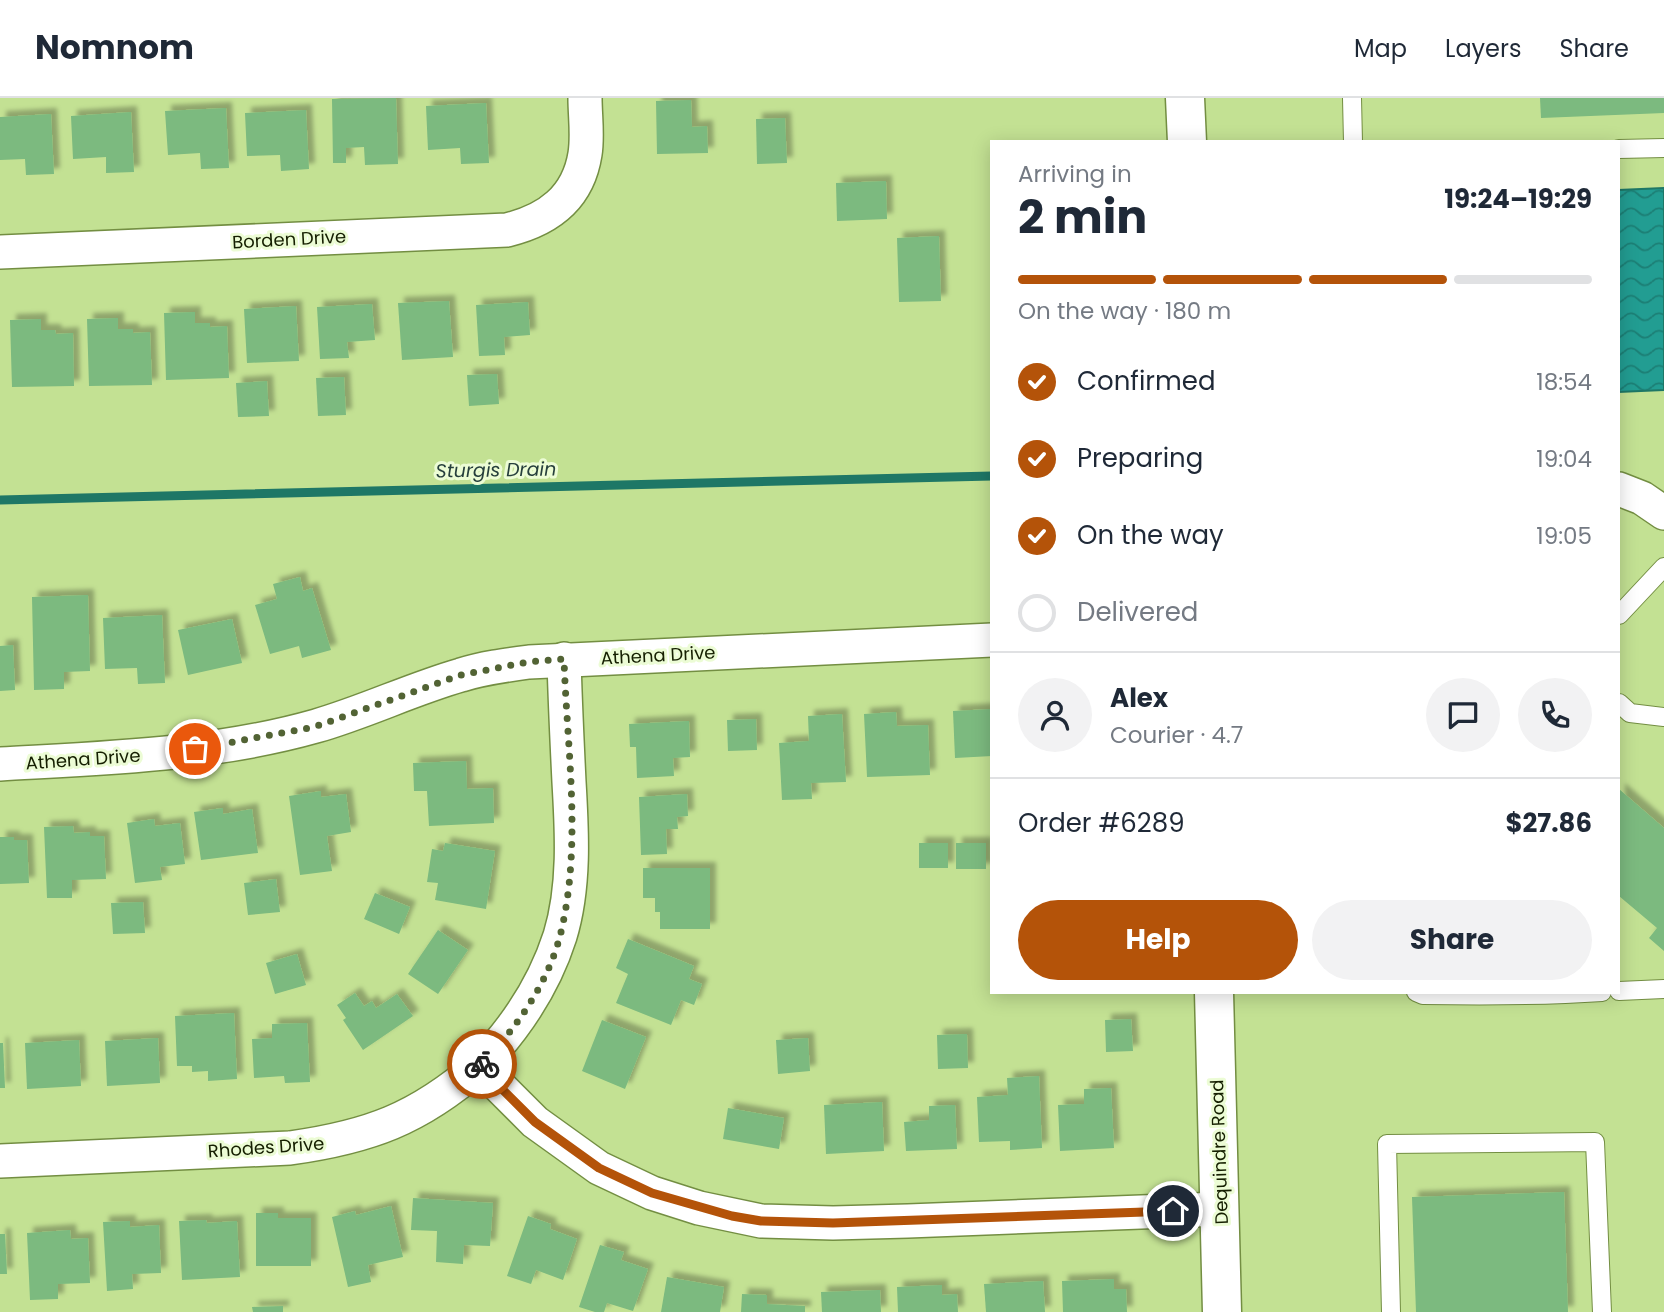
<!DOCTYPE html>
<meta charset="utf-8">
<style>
body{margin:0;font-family:Poppins,sans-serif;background:#f2f2f3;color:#1f2937;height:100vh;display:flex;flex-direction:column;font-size:26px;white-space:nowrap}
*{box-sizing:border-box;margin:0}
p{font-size:23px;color:#747a83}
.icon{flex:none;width:38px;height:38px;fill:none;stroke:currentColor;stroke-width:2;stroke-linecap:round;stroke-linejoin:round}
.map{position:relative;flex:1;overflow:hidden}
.panel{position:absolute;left:990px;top:42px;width:630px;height:854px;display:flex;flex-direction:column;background:#fff;border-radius:0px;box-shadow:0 4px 18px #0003}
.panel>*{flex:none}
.pin{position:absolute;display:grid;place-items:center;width:60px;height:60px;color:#fff;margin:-30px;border:4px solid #fff;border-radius:50%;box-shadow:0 2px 7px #0007}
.courier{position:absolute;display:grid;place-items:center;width:70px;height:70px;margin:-35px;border:5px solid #b45309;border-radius:50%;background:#fff;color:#222;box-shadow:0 2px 9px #0007}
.headline em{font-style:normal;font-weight:700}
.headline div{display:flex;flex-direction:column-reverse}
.headline{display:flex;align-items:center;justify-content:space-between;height:119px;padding:0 28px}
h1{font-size:46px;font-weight:700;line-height:52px}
.bar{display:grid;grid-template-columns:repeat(4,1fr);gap:10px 7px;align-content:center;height:84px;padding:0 28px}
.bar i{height:9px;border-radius:5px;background:#e0e1e3}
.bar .current{background:#b45309}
.bar p{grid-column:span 4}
.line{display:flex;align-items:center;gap:18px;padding:0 28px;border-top:2px solid #e0e1e3}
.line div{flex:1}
.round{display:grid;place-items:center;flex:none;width:74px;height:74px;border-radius:37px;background:#f2f2f3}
ol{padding:0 28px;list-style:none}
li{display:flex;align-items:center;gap:21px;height:77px}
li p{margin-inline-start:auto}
li .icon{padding:7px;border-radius:50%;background:#b45309;color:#fff;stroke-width:4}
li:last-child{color:#747a83}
li i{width:38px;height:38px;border:4px solid #e0e1e3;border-radius:50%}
.cta{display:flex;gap:14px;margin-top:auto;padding:14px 28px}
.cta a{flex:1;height:80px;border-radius:42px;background:#b45309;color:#fff;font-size:28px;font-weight:700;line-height:80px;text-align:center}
.cta a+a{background:#f2f2f3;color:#1f2937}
header{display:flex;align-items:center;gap:42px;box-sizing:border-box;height:98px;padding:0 35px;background:#fff;border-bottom:2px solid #e0e1e3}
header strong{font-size:33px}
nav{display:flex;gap:38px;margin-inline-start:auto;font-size:24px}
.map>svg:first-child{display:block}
.water{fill:url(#water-waves);stroke:#1e7766;stroke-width:2}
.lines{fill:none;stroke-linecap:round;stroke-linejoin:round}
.stream{stroke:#1e7766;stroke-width:9}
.building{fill:#7bba7f;filter:url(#shadow)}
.service-casing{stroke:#738e42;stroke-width:20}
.minor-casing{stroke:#738e42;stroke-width:36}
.secondary-casing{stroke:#738e42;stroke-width:41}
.service{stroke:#fff;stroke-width:18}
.minor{stroke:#fff;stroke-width:33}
.secondary{stroke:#fff;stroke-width:38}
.done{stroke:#526334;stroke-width:7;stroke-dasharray:0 12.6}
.route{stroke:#b45309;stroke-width:9}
.labels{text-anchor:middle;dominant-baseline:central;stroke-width:6;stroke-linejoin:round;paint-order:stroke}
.street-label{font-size:18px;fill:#151f01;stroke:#ecfcd5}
.water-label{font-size:19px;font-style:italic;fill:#263f3c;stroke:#ecfcd5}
</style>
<header>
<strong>Nomnom</strong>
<nav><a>Map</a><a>Layers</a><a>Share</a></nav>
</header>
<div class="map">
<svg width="1664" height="1214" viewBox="0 0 1664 1214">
<defs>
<pattern id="water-waves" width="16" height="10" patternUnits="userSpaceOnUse" patternTransform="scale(1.75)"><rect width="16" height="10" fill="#229d92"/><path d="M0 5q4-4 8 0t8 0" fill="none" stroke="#1c7f75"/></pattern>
<filter id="shadow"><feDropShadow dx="6" dy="-6" stdDeviation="2" flood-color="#0004"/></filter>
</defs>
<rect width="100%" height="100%" fill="#c3e193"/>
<polygon class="water" points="1664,90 1664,292 1619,294 1619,92"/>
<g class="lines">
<polyline class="stream" points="0,402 992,378"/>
</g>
<g class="building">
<polygon points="396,0 398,66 365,67 364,49 346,50 346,65 333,65 332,1"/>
<polygon points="1540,0 1664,0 1664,15 1541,20"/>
<polygon points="691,2 692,29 707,28 708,55 657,56 656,3"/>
<polygon points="486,5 489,65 461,66 460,50 428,52 426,8"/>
<polygon points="226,10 229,70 201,71 200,55 168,57 165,13"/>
<polygon points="306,12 309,71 281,73 280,57 247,58 245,15"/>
<polygon points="131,14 134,74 106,75 106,59 73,61 71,18"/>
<polygon points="51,16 54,76 26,77 25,61 0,62 0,19"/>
<polygon points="785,20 787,65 757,66 756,21"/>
<polygon points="886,83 887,121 837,123 836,85"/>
<polygon points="939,138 941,203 899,204 897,140"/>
<polygon points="449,203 453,259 402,262 398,205"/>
<polygon points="528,204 530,237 504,239 505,257 479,258 476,207"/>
<polygon points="372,206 375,242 347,244 349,260 320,261 317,209"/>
<polygon points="296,208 299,263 247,265 244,211"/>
<polygon points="195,214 195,225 210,225 210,229 227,228 229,280 166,282 164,215"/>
<polygon points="118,220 118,231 133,231 133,235 150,234 152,287 89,288 87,221"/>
<polygon points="41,221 41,232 55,232 56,236 73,235 74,288 12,289 10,222"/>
<polygon points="497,276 499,306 469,308 467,277"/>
<polygon points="344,279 346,317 318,318 316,280"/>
<polygon points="267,283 269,318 238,319 236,285"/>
<polygon points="300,479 303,493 312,490 331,552 302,560 299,548 270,556 255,507 277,501 273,486"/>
<polygon points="88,497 90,573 64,574 64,591 34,592 32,499"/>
<polygon points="162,517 165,585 138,586 137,570 105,571 103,520"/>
<polygon points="232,521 242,565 188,577 178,532"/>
<polygon points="13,547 15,592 0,593 0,548"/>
<polygon points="992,611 992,658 955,660 953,613"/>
<polygon points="896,614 897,628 928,627 930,677 867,679 864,616"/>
<polygon points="842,616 846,684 811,685 812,701 782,702 779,645 809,643 808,618"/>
<polygon points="756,621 757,652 728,653 727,622"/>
<polygon points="689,623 690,659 673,660 674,678 637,680 636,649 630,649 629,626"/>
<polygon points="466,663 467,691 493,690 494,725 429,728 427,693 414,693 413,665"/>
<polygon points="1619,691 1664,730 1664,853 1649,840 1657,830 1619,798"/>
<polygon points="321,693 321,699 346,696 351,734 327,738 332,773 300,777 289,698"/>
<polygon points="687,696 688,718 677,719 678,731 666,731 667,756 641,757 639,699"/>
<polygon points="223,710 223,716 252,711 258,755 201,762 194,714"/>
<polygon points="154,721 155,728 180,725 185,766 160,769 162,782 135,785 127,725"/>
<polygon points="73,728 74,735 90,734 90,738 104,738 106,781 72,782 72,800 47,800 44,729"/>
<polygon points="0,739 14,739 14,742 27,742 29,785 0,786"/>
<polygon points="445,745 495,753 486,811 435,802 438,785 427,784 432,751 443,753"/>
<rect x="919" y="745" width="29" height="25"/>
<rect x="956" y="745" width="30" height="26"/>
<polygon points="643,770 710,770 710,831 660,831 660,814 655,814 655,800 643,800"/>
<polygon points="276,781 280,814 248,817 244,785"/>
<polygon points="375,795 410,809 399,836 364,821"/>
<polygon points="143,804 145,835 113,836 111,805"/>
<polygon points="438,832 468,852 438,896 408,876"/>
<polygon points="628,841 694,868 689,881 702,886 694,907 681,902 671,927 616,905 628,876 616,870"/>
<polygon points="297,856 306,887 275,896 266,865"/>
<polygon points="355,895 364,908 372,903 376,910 397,896 413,918 363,952 343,922 346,920 337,907"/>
<polygon points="234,915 237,981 208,983 208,973 192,974 192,968 177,968 175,918"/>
<polygon points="1131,921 1133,953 1106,954 1105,922"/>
<polygon points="602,922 646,939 625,991 582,973"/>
<polygon points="307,925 310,984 285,985 284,978 254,980 252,941 272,940 272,926"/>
<polygon points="967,936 968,970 938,971 937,937"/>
<polygon points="158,940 160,985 107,988 105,943"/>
<polygon points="808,940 810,973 778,976 776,942"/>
<polygon points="79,942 81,988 27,991 25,945"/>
<polygon points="0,945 3,945 5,990 0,990"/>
<polygon points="1039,978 1042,1050 1010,1052 1010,1043 979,1044 977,999 1008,997 1007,980"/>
<polygon points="1111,990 1114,1050 1060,1053 1058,1007 1084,1006 1084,991"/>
<polygon points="882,1004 884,1053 826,1056 824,1007"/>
<polygon points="955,1007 957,1051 906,1053 904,1024 929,1022 929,1008"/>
<polygon points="728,1010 784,1020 779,1051 723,1041"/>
<polygon points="1564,1094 1568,1214 1416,1214 1412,1099"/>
<polygon points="413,1100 493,1105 490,1148 464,1147 463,1166 436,1164 437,1133 411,1132"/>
<polygon points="391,1108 403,1159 368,1167 371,1184 348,1189 332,1119 355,1113 356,1117"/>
<polygon points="256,1115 278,1115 278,1120 311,1120 311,1168 256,1168"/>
<polygon points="528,1118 551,1126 550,1131 577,1141 563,1182 536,1172 531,1186 507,1178"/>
<polygon points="206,1122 207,1125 237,1123 240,1179 182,1182 179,1123"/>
<polygon points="130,1123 130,1129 159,1127 161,1175 132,1176 133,1191 107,1193 103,1124"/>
<polygon points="70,1132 71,1141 88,1140 90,1185 58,1186 58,1201 30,1202 27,1135"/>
<polygon points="0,1136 5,1136 7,1176 0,1176"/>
<polygon points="600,1147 624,1154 621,1162 648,1171 633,1213 607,1205 604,1214 595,1214 579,1209"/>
<polygon points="667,1179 724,1189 720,1214 661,1214"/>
<polygon points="1114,1181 1114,1191 1126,1191 1127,1214 1063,1214 1062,1183"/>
<polygon points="1043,1183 1045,1214 986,1214 984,1186"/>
<polygon points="942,1187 942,1197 957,1196 958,1214 898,1214 897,1189"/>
<polygon points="880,1192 881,1214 822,1214 821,1194"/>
<polygon points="742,1196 767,1197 767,1206 805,1208 805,1214 741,1214"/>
<polygon points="283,1208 283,1214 253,1214 252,1209"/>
</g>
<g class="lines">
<defs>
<g id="service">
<polyline points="1352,0 1353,44"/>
<polyline points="1619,51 1664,50"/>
<polyline points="1619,517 1664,469"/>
<polyline points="1619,605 1630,615 1664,619"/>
<polyline points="1619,893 1664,891"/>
<path d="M1416,894L1423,897C1483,898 1543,898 1602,894"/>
<polyline points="1391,1214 1387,1046 1595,1044 1602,1214"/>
</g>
<g id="minor">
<path d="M0,154L507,132C548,122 578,100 585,56C588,38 585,18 585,0"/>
<polyline points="1619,391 1642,400 1664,415"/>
<path d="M0,666C105,660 214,657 316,628C365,614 412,591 461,577C483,570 506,567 529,564L992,542"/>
<path d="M479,968C515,931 544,888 560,838C575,789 572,734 569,684C567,643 565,602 564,561"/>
<path d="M0,1063L290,1050C369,1039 418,1021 479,968L535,1024L599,1070L652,1095L699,1110L761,1123L833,1125L908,1123L1220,1111"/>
</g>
<g id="secondary">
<polyline points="1185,0 1187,44"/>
<polyline points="1214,894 1222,1214"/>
</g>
</defs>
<use href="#service" class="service-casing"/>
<use href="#minor" class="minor-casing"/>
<use href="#secondary" class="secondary-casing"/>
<use href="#service" class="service"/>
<use href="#minor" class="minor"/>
<use href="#secondary" class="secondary"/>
</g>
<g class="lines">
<path class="done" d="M195,651L314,629L461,577L528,564L564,561C567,651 582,746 561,834C549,884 517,929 482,966"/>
<polyline class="route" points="482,966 479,968 535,1024 599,1070 652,1095 732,1118 761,1123 833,1125 1173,1113"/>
</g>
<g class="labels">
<g class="street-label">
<text transform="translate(289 141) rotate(-3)">Borden Drive</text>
<text transform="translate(658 557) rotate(-3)">Athena Drive</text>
<text transform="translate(83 661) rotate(-4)">Athena Drive</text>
<text transform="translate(266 1049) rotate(-4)">Rhodes Drive</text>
<text transform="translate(1219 1054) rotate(-92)">Dequindre Road</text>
</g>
<g class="water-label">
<text transform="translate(496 372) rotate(-1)">Sturgis Drain</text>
</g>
</g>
</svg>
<div class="pin" style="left:195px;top:651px;background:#ea580c"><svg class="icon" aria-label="bag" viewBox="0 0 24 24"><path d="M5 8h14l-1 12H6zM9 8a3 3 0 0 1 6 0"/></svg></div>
<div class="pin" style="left:1173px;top:1113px;background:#1f2937"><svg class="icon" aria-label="home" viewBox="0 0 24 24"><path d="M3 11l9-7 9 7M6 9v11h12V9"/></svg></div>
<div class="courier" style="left:482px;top:966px"><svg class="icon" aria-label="bike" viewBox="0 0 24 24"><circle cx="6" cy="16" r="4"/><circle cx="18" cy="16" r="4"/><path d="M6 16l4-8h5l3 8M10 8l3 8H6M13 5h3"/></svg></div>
<section class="panel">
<div class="headline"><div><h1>2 min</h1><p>Arriving in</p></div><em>19:24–19:29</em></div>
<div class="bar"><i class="current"></i><i class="current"></i><i class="current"></i><i></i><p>On the way · 180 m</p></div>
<ol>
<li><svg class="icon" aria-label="check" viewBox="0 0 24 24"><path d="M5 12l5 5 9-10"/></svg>Confirmed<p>18:54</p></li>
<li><svg class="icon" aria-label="check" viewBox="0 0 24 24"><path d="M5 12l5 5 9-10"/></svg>Preparing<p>19:04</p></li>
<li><svg class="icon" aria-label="check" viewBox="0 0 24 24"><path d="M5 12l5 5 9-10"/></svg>On the way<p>19:05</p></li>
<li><i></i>Delivered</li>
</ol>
<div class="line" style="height:126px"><a class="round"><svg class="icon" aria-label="person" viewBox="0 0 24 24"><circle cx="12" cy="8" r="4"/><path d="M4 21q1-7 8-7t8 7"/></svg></a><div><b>Alex</b><p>Courier · 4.7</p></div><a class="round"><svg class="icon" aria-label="chat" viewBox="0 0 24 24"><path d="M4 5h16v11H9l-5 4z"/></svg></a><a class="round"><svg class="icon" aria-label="phone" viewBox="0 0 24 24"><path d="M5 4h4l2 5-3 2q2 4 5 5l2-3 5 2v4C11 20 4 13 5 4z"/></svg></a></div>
<div class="line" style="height:91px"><div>Order #6289</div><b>$27.86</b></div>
<div class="cta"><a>Help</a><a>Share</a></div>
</section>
</div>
